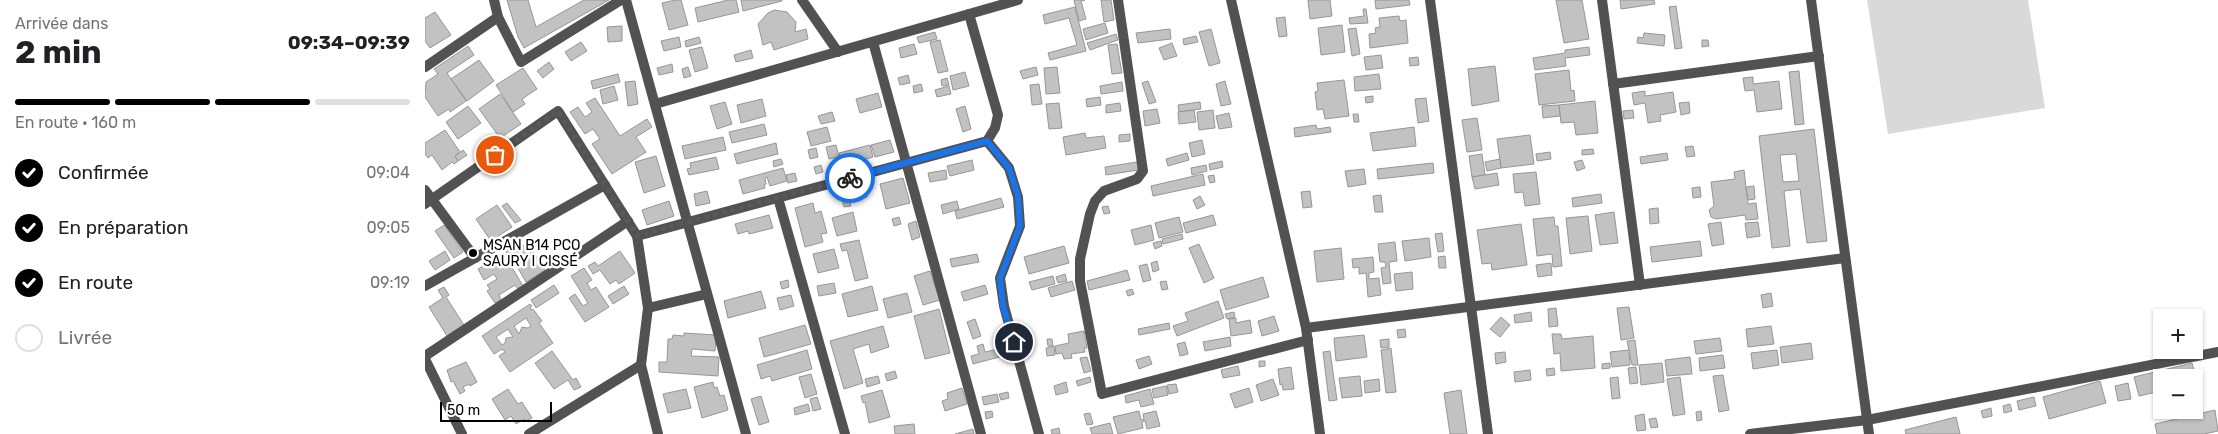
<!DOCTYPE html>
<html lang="fr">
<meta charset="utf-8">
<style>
body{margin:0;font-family:Rubik,sans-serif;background:#f2f2f2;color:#202124;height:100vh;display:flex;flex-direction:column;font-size:19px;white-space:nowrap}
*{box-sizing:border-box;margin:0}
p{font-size:16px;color:#757577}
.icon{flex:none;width:28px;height:28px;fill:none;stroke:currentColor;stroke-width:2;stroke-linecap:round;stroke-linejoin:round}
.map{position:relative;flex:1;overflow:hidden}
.side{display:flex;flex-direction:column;background:#fff;width:425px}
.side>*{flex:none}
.tools{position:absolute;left:1728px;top:309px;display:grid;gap:10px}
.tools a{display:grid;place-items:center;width:50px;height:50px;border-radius:0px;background:#fff;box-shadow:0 1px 4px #0004;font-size:25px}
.scale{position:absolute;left:15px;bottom:12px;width:112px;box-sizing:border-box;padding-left:5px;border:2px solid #000;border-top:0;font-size:14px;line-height:18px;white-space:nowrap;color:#000;-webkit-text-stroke:4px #fff;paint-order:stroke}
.pin{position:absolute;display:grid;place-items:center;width:42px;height:42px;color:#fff;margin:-21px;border:2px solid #fff;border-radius:50%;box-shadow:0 1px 5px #0007}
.courier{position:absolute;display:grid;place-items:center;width:50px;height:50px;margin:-25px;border:4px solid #1a73e8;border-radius:50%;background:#fff;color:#222;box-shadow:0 1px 6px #0007}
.headline em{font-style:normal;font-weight:700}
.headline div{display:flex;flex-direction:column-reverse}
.headline{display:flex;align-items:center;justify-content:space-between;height:85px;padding:0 15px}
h1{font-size:32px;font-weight:700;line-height:38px}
.bar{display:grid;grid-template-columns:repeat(4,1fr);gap:8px 5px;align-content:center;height:60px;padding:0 15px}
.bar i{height:6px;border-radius:4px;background:#e0e0e0}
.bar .on{background:#000}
.bar p{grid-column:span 4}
ol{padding:0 15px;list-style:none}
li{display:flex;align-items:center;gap:15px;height:55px}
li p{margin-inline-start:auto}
li .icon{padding:5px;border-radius:50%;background:#000;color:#fff;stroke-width:4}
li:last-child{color:#757577}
li i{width:28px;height:28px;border:2px solid #e0e0e0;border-radius:50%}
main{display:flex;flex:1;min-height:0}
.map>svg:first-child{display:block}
.green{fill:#d9d9d9}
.building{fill:#c2c2c2;stroke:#969696;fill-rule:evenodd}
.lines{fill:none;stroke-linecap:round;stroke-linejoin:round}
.street{stroke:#525252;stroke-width:10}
.done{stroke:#595959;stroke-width:5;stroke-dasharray:0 9}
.route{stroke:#1a73e8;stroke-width:6}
.poi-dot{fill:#000;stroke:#fff;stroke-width:2}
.labels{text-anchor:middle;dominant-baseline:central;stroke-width:5;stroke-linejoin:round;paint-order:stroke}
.poi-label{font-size:14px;fill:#000;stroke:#fff;text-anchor:start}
</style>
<main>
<section class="side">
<div class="headline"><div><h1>2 min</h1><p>Arrivée dans</p></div><em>09:34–09:39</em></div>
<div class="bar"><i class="on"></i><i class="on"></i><i class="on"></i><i></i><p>En route · 160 m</p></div>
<ol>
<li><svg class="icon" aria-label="check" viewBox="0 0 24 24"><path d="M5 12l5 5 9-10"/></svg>Confirmée<p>09:04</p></li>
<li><svg class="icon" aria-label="check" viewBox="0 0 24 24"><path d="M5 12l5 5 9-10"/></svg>En préparation<p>09:05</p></li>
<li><svg class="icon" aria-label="check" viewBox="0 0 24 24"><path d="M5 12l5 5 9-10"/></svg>En route<p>09:19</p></li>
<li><i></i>Livrée</li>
</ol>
</section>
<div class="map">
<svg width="1793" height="434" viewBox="0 0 1793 434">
<rect width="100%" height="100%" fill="#fff"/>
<polygon class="green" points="1442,0 1603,0 1620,108 1463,134"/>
<g class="building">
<polygon points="82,0 103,0 111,27 159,0 184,0 99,48 93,37"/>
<polygon points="250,0 256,0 263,25 244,30 237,3"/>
<polygon points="303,0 311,0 314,12 273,22 270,8"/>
<polygon points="316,0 357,0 357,1 318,11"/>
<polygon points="649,0 660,0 656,1 661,19 654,21"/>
<polygon points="676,0 686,0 689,20 679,22"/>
<polygon points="883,0 905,0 907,16 885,19"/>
<polygon points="950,0 984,0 985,5 951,9"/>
<polygon points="1131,0 1157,0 1164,39 1139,43"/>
<polygon points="1195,0 1229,0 1230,4 1196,9"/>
<polygon points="1251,6 1257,48 1250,49 1244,7"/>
<polygon points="650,7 661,51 625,60 623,53 652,45 644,18 620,24 618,15"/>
<polygon points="938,9 941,9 943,23 925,24 924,18 939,16"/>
<polygon points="349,10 362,12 371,22 370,32 381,29 383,39 349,50 346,42 338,45 333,24 343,13"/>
<polygon points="10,12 26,35 5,48 0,41 0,18"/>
<polygon points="974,16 975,21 981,20 983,43 945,48 944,34 951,33 950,28 955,27 954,18"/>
<polygon points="860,17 862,36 854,37 851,18"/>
<polygon points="680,23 683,33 661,40 658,29"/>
<polygon points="917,25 920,52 896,55 893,28"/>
<polygon points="197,26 197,41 183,42 182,27"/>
<polygon points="931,28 935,54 927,56 923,29"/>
<polygon points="745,29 746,39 713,43 711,33"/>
<polygon points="786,29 795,63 784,66 774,32"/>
<polygon points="510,32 512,39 494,43 492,37"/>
<polygon points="1219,33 1240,35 1239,46 1212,43 1213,37 1218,38"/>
<polygon points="691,34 693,40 665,50 662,43"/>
<polygon points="771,36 773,42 759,45 758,39"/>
<polygon points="254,37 256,47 239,51 236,41"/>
<polygon points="274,37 276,43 261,47 260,41"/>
<polygon points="515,40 523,71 513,73 505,42"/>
<polygon points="1277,40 1283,40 1284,46 1277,47"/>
<polygon points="156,42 162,51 146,61 140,52"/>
<polygon points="747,43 752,56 739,60 734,48"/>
<polygon points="489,44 492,54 476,58 474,48"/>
<polygon points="692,44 697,73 687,74 683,45"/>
<polygon points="43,46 49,55 22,73 41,101 25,112 24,109 13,116 0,97 1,82 13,74 9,69"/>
<polygon points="277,47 283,68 270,72 264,50"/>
<polygon points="1164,47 1165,55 1140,58 1141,66 1110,70 1108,58 1140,53 1140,50"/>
<polygon points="326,50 328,58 311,62 309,55"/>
<polygon points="956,55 958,68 941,70 939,57"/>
<polygon points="993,57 994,65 985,66 984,58"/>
<polygon points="54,60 69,81 42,101 26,79"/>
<polygon points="124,62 129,69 118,78 112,71"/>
<polygon points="247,64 248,72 234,75 232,68"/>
<polygon points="1070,66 1074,101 1047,106 1043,69"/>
<polygon points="263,67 266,76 259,78 257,69"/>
<polygon points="611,67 613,75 598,79 595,71"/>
<polygon points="632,67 635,93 621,94 619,68"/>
<polygon points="98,68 112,89 97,99 100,104 88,112 71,85"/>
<polygon points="1144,70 1146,91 1149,90 1150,101 1114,105 1110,74"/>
<polygon points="1374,71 1379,124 1370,125 1364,72"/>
<polygon points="540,72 544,86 528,90 525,76"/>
<polygon points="193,74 195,82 168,89 166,81"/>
<polygon points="954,74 956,89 930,91 929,77"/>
<polygon points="483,75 485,83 475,85 473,78"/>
<polygon points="1328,77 1328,84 1354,81 1357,109 1332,112 1329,90 1320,91 1318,78"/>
<polygon points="522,78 524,85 517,86 516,80"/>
<polygon points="919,80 924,116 900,119 898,109 892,110 890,92 893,91 892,83"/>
<polygon points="210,81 213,104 203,106 200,82"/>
<polygon points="723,81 731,102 724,104 717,83"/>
<polygon points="800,81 806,104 796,106 791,84"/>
<polygon points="697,82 698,91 676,94 675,86"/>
<polygon points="496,84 498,91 489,93 488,86"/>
<polygon points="614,84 617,104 607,105 605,85"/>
<polygon points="189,86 193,100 178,104 175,90"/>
<polygon points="524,86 526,94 512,97 510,90"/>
<polygon points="1220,91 1220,96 1248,92 1251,112 1235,115 1236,121 1223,123 1220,103 1209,105 1207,93"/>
<polygon points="453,93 457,107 435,113 431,99"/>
<polygon points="75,94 96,124 75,138 54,109"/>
<polygon points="948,96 948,102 941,103 940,97"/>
<polygon points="675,97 676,105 662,107 661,99"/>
<polygon points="170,98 195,136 222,119 227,127 211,137 221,152 187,174 167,144 175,139 168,129 160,134 145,112 153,107 160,117 167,112 161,103"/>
<polygon points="1001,98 1004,121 993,123 990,99"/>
<polygon points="337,99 341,116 316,123 312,105"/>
<polygon points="1170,101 1173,133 1151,135 1149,122 1136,123 1134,105"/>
<polygon points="300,102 307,124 292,129 285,106"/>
<polygon points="775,102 776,109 754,112 753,105"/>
<polygon points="1264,102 1265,113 1256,115 1254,103"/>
<polygon points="634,103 637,128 624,129 621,104"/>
<polygon points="695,103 696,111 681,113 681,105"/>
<polygon points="1134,105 1135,116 1118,118 1117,106"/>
<polygon points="43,106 56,123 33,139 21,122"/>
<polygon points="540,106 546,129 538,132 531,109"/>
<polygon points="732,109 735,123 720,126 718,111"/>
<polygon points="769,110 771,122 754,124 753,112"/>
<polygon points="788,110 790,128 774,130 772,112"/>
<polygon points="1208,110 1209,118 1199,119 1198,111"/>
<polygon points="407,112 410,121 396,124 393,116"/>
<polygon points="804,113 807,127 794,129 791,116"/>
<polygon points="928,114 933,114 934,122 929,122"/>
<polygon points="1052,118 1057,150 1042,152 1037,120"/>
<polygon points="339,124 342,135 307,143 304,132"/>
<polygon points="891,125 892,129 905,127 906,132 870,137 869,128"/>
<polygon points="402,127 406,141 386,146 382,132"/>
<polygon points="989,127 991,146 948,151 945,133"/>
<path d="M1389,129L1402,241L1382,243L1375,189L1359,191L1365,246L1347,248L1334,136ZM1371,154L1374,181L1358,182L1355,155Z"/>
<polygon points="20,130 35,152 30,156 33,161 29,164 27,162 17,170 7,155 3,158 0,154 0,143"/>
<polygon points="660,133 661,138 679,136 681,148 641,155 638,137"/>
<polygon points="705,134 705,141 694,142 694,135"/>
<polygon points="1105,135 1109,164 1076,168 1072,139"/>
<polygon points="298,137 301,150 260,159 257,146"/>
<polygon points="465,140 469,152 450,157 446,145"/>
<polygon points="777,140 780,154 767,157 764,143"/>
<polygon points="351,143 353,154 312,164 309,154"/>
<polygon points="411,145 414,157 404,159 401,147"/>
<polygon points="445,145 448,157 418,166 414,153"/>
<polygon points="1268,146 1270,156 1262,157 1260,147"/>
<polygon points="391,148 393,157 385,159 383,150"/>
<polygon points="1168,149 1169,154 1157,155 1157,150"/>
<polygon points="38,150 42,155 33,161 30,156"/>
<polygon points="1125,152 1126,159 1112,161 1111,154"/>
<polygon points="762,153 764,160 743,166 741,159"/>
<polygon points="1242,153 1243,160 1216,164 1215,157"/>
<polygon points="1057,154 1060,175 1047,177 1044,156"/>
<polygon points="231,156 240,186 219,193 210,162"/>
<polygon points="291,157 294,169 264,175 262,169 266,168 265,163"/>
<polygon points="356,159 358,164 349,167 348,161"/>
<polygon points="1075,159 1076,168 1062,171 1060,162"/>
<polygon points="547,160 549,170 525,176 522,166"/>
<polygon points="1157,160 1160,168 1152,171 1149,162"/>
<polygon points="797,161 798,167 785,170 784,164"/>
<polygon points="712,162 713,170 681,175 680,167"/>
<polygon points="1008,163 1009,173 953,179 952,169"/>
<polygon points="396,165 398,172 391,174 389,167"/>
<polygon points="781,165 782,171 767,175 766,168"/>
<polygon points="358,168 362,181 345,186 342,177 340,178 341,184 339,185 340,188 318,194 314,180"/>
<polygon points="939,169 941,184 923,187 920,171"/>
<polygon points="521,170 522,179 505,182 503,173"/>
<polygon points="1319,170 1323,204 1331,203 1333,219 1321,220 1320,215 1291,219 1286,217 1284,210 1289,206 1286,182 1310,179 1309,172"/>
<polygon points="1111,172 1115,204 1100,206 1098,192 1090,193 1088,174"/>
<polygon points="370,173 372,181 363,183 361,175"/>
<polygon points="1072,173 1074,185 1050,189 1047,177"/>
<polygon points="778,174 780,185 728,196 726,186"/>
<polygon points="789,175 790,182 785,183 783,176"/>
<polygon points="478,178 485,203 461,209 455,184"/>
<polygon points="1329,186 1330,199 1323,200 1321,187"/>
<polygon points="1275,187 1276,197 1268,198 1267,188"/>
<polygon points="440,189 442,197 431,200 429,192"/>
<polygon points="282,191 285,203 271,206 269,194"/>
<polygon points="885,191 887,207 878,208 876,192"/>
<polygon points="423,194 426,206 419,207 416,196"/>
<polygon points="1176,194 1177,203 1148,207 1147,198"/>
<polygon points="956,195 958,212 950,212 948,196"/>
<polygon points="775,196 780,205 772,209 768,200"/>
<polygon points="576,198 579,207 532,219 530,211"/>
<polygon points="244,201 249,216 222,225 217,210"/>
<polygon points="532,201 534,209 518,214 516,205"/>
<polygon points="82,203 96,220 90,223 77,206"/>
<polygon points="388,203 390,213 396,211 402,233 396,234 398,242 380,247 370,208"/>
<polygon points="72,205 87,227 66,241 51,219"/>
<polygon points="683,206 685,213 679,214 677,207"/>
<polygon points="1233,208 1234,223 1225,224 1224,209"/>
<polygon points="428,212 432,231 412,236 407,218"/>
<polygon points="1189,212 1193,243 1175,245 1170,215"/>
<polygon points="344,215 348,228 324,234 323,231 313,234 310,224"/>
<polygon points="788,215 791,225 761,233 758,223"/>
<polygon points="1163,216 1167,251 1145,254 1141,218"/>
<polygon points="474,217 476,224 469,226 467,219"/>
<polygon points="754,217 758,232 734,238 730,223"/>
<polygon points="1129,217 1130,226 1133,226 1137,266 1128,267 1127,254 1112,256 1108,219"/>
<polygon points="491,221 495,237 487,240 483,224"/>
<polygon points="1296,222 1299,244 1287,246 1283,224"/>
<polygon points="1333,222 1335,236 1322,238 1320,223"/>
<polygon points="1096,224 1102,265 1067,270 1066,263 1057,264 1052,230"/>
<polygon points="19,225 38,252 29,258 10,231"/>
<polygon points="726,225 729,240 710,245 706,230"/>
<polygon points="1017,233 1019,251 1013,252 1010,234"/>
<polygon points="757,234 758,239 738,244 737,239"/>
<polygon points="1004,238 1006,257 980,261 977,241"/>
<polygon points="434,240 443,278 430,281 422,250 417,251 415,244"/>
<polygon points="736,241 737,246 730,249 728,243"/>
<polygon points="1275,241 1277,256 1227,262 1225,247"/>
<polygon points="970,242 972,261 964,262 966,283 958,284 956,268 961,267 960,262 955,262 953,244"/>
<polygon points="103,243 120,270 101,282 87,258 85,259 81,252 86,249 88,252"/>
<polygon points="774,244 789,278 779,283 764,248"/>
<polygon points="639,246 644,263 604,274 599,257"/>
<polygon points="916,248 919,279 892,282 889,251"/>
<polygon points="409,249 414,268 393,273 388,254"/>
<polygon points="20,251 25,260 10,270 4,261"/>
<polygon points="195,251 210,273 194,284 191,280 185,284 175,270 168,274 163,266 170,262 173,266"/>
<polygon points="79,254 98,286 93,289 90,285 74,295 76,300 70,303 62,291 65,289 62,285 72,279 69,274 59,280 53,269"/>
<polygon points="552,254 554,262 527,267 525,259"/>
<polygon points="1020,256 1021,268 1014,268 1013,257"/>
<polygon points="948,257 949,272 944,273 944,279 954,278 956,295 943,297 941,273 934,274 934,267 928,268 927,259"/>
<polygon points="732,261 734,270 728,272 726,263"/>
<polygon points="1126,263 1127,275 1113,277 1111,265"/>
<polygon points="722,264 726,280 718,282 714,266"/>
<polygon points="159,268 167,280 162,283 166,290 171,287 184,307 160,322 144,298 150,294 158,306 163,303 146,276"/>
<polygon points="702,270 705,280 664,290 662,281"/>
<polygon points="505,271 515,300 498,305 489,276"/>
<polygon points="987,272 988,289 971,291 969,274"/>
<polygon points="640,274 642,281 633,283 631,277"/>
<polygon points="628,276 630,284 607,290 604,282"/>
<polygon points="838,277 844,297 801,310 795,290"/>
<polygon points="363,280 364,287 357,289 355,282"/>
<polygon points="647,281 650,290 626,297 623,288"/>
<polygon points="741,281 743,289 737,290 735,282"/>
<polygon points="409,283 411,293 394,296 392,286"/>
<polygon points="129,285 134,293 111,308 106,300"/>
<polygon points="560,285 563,294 539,301 536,292"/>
<polygon points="199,286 204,294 188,304 183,296"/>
<polygon points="447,286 453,310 423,317 417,294"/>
<polygon points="19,287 24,295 21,297 39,325 22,336 4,307 18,298 13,290"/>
<polygon points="707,289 709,294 703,296 701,291"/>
<polygon points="336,291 341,308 303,318 299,301"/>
<polygon points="482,293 487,312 463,318 458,299"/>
<polygon points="1346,293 1348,306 1338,308 1336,295"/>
<polygon points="366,295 369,306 355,310 352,298"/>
<polygon points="793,301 799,318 752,336 748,326 763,321 760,313"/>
<path d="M105,304L107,306L105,307L106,310L108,309L117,321L114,323L128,343L85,372L74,356L80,352L77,349L69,354L57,336ZM101,318L106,326L103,328L97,327L94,334L89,326ZM83,329L88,337L81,338L80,343L77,345L71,337Z"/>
<polygon points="1204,307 1209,338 1196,340 1192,308"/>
<polygon points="1131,308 1133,326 1124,327 1123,309"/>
<polygon points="514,309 525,353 500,359 489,316"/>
<polygon points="809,312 810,317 802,319 800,314"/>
<polygon points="1106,312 1107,321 1090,323 1089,315"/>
<polygon points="849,316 854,331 837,336 833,321"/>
<polygon points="1076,317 1085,325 1075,337 1065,329"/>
<polygon points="811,318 811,323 825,320 827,333 806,336 804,319"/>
<polygon points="550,319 556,336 548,339 542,322"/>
<polygon points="744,323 745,329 714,335 713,329"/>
<polygon points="380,325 386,344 339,357 334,338"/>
<polygon points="458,326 464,347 446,353 444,344 428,349 438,383 419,389 405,341"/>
<polygon points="1346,326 1349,344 1323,347 1321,329"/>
<polygon points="980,329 981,337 973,338 972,330"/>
<polygon points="659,331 662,348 659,348 660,352 646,354 647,358 639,359 637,353 631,354 630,346 644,343 643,334"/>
<polygon points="259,333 291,335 290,351 267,349 266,356 294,357 293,376 234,372 234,362 242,362 243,339 247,339 248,335 259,336"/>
<polygon points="1127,334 1136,334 1137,339 1168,336 1170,368 1136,371 1135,353 1129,354"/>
<polygon points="939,335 942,357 911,361 909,338"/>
<polygon points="805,337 806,346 780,351 778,342"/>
<polygon points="1295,338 1297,351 1271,354 1269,341"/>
<polygon points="622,339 627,339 628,346 623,346"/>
<polygon points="964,339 964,347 956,348 955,340"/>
<polygon points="1210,340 1213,365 1207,365 1202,341"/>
<polygon points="760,342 763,354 755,356 752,344"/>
<polygon points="1386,343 1388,359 1357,363 1355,347"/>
<polygon points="558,344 560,352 576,348 578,356 548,364 546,356 554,354 552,346"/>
<polygon points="629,346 630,355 622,356 621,348"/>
<polygon points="966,348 971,392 961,393 956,350"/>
<polygon points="382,350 387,369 347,381 345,376 336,379 332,365"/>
<polygon points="1204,350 1205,365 1187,367 1185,352"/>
<polygon points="1352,350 1354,365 1328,369 1326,353"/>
<polygon points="127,351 148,380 151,378 156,387 149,390 143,380 129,389 110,363"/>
<polygon points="905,351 912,400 904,401 898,352"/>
<polygon points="1080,352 1081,362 1071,364 1070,353"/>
<polygon points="1298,355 1300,368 1275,371 1274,358"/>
<polygon points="724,356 727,364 714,369 711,360"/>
<polygon points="662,357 666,371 659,373 655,358"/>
<polygon points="1265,357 1267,374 1242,376 1240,360"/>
<polygon points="834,361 840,361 840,366 834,367"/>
<polygon points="41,362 52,382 45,386 44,384 38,387 40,391 35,394 28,381 26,382 22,370"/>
<polygon points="1185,363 1185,368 1177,369 1177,364"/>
<polygon points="1237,363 1239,382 1216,385 1214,365"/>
<polygon points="1767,363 1772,382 1769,383 1769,378 1736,378 1736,391 1714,396 1709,377"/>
<polygon points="813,366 815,375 798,378 796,370"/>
<polygon points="866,367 869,389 858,390 857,384 855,385 853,369"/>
<polygon points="1211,367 1213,383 1205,384 1203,368"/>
<polygon points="1129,368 1130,375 1122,376 1121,369"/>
<polygon points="1105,370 1106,380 1090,382 1089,372"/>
<polygon points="470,371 472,378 462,381 460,374"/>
<polygon points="386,374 392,394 380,398 374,377"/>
<polygon points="1298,375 1304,410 1294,412 1288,376"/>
<polygon points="453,376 455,383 442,387 440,379"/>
<polygon points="935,376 937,396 917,398 914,378"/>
<polygon points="665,377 666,382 653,386 651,381"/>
<polygon points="1193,377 1195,398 1187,399 1185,378"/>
<polygon points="1255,377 1260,414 1248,416 1242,379"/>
<polygon points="848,379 854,395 836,401 831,385"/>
<polygon points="954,379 955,391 940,393 939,381"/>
<polygon points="1675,381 1681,403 1624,419 1618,397"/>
<polygon points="288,382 289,388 292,387 295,396 299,395 303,410 277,418 269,387"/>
<polygon points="641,382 643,392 631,395 629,386"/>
<polygon points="1703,383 1706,399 1693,401 1690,386"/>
<polygon points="751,384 753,392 744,394 742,385"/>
<polygon points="741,386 743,395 729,398 727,389"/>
<polygon points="537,388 542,404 520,411 517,401 523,399 522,393"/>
<polygon points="824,388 828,402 810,408 805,394"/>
<polygon points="83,389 93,404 97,402 107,418 101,421 99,419 91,424 86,416 80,420 67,399"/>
<polygon points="261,389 266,408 243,413 238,394"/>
<polygon points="725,389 729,404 716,407 714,400 701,403 700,396"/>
<polygon points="457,390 465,417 444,423 440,402 438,403 436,396"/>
<polygon points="1036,390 1042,434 1025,434 1019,393"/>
<polygon points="583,392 584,398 576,400 574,394"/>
<polygon points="572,394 574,402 559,405 557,397"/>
<polygon points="336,396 344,422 334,425 326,399"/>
<polygon points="392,397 396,409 388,411 385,399"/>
<polygon points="1609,397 1611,406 1594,410 1592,401"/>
<polygon points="383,404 385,411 370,415 369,408"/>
<polygon points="1585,404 1587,411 1579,413 1578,406"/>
<polygon points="1566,408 1567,416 1558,418 1556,411"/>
<polygon points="1790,410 1793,431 1779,434 1732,434 1730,424"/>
<polygon points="567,411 568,417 561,419 560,412"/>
<polygon points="714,411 716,420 719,419 718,414 731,411 735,426 722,429 720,421 717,422 718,428 693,434 688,417"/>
<polygon points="1276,411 1277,420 1272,421 1271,412"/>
<polygon points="665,413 668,424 662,425 659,414"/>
<polygon points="1219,414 1221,430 1212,431 1210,416"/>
<polygon points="1531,417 1535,434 1481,434 1480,430"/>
<polygon points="1231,418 1233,427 1226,428 1224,419"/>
<polygon points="685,423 688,434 667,434 665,428"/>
<polygon points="489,424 490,434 470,434 469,426"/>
<polygon points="634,428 635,434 627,434 626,430"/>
<polygon points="548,429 549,434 530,434"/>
</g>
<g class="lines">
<g class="street">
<polyline points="69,0 73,17 96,62 196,0"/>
<polyline points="201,0 321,434"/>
<polyline points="377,0 413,52"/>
<polyline points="693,0 718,171 712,179 679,191 670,201 665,214 655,259 655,281 677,394 883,340"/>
<polyline points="806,0 881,328 895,434"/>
<polyline points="1005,0 1063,434"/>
<polyline points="1177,0 1215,285"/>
<polyline points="1386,0 1444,434"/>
<polyline points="448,42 556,434"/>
<polyline points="0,67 73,17"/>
<polyline points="1188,84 1394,56"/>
<polyline points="230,104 593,0"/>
<polyline points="562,141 584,168 593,197 595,226 575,278 579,306 614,434"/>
<polyline points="0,190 50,258"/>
<polyline points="353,198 420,434"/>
<polyline points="0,204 133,111 212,236 223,308 216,365 233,434"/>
<polyline points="212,236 562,141 570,128 573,115 544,14"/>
<polyline points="0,286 180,185"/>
<polyline points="223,308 282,294"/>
<polyline points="881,328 1420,258"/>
<polyline points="0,356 203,221"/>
<polyline points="0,359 37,434"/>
<polyline points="104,434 216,365"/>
<polyline points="1325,434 1442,420 1793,352"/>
</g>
</g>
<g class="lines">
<polyline class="done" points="70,155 133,111 212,236 425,178"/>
<polyline class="route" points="425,178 562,141 584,168 593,196 595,226 575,278 578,306 589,342"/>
</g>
<circle class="poi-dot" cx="48" cy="253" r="5"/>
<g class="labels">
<g class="poi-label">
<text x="58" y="245">MSAN B14 PCO<tspan x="58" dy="16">SAURY I CISSÉ</tspan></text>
</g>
</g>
</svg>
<div class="tools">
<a>+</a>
<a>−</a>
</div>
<div class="scale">50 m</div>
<div class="pin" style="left:70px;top:155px;background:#ea580c"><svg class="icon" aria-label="bag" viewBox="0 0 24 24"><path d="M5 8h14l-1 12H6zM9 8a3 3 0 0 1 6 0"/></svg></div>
<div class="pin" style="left:589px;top:342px;background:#1f2937"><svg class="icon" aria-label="home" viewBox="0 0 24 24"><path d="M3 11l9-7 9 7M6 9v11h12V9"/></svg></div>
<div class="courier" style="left:425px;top:178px"><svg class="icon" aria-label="bike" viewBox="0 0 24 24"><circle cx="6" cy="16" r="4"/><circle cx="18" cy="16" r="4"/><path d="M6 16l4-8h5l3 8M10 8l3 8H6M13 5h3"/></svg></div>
</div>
</main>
